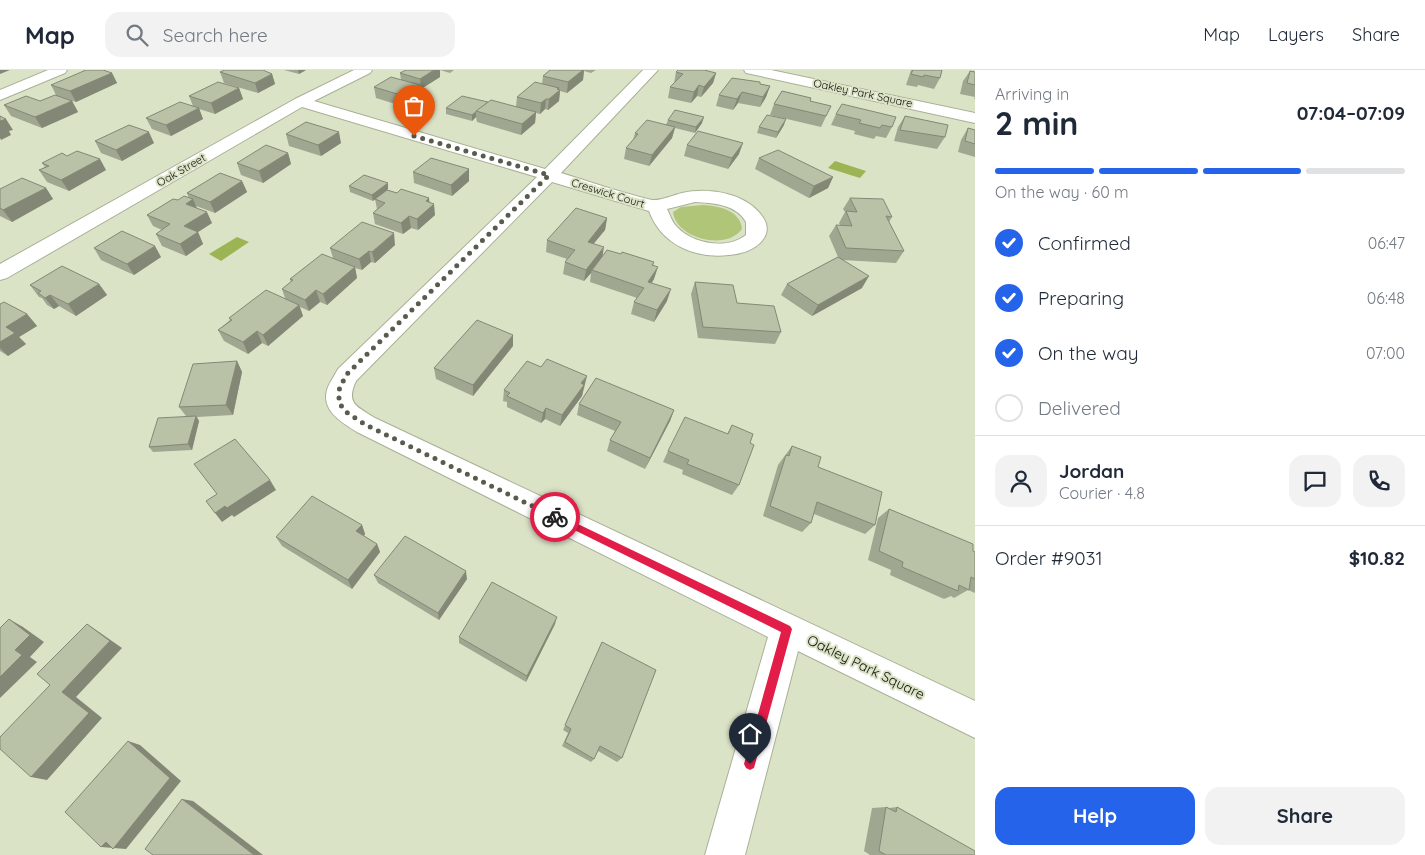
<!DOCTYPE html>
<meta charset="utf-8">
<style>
body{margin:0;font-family:Quicksand,sans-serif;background:#f2f2f3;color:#1f2937;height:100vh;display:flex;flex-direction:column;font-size:19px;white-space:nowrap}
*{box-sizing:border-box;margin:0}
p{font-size:16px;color:#747a83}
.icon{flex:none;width:28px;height:28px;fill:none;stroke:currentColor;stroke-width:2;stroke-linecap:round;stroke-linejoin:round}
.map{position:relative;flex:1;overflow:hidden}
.details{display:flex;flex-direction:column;background:#fff;width:450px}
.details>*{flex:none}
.pin{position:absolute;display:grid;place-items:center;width:42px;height:42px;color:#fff;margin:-51px -21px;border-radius:50% 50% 50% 0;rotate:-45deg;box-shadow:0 0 5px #0007}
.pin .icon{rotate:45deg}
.courier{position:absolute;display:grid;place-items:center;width:50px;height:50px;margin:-25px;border:4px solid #e11d48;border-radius:50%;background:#fff;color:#222;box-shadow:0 1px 6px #0007}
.head em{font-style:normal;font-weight:700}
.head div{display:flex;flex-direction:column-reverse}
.head{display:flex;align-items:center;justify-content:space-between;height:85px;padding:0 20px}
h1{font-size:32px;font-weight:700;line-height:38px}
.bar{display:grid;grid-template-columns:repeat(4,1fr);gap:8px 5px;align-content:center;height:60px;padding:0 20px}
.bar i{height:6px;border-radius:4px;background:#e0e1e3}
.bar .active{background:#2563eb}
.bar p{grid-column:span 4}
.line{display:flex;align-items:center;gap:12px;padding:0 20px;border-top:1px solid #e0e1e3}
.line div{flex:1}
.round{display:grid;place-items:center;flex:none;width:52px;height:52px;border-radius:15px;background:#f2f2f3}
ol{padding:0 20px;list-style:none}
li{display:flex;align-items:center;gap:15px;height:55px}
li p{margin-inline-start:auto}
li .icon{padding:5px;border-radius:50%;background:#2563eb;color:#fff;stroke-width:4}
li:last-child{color:#747a83}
li i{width:28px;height:28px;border:2px solid #e0e1e3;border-radius:50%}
.button{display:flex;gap:10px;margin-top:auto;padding:10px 20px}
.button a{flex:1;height:58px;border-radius:15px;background:#2563eb;color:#fff;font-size:20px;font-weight:700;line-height:58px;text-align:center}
.button a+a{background:#f2f2f3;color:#1f2937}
header{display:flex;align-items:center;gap:30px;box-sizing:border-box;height:70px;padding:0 25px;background:#fff;border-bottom:1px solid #e0e1e3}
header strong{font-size:24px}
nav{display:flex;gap:28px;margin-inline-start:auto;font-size:18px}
.search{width:350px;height:45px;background:#f2f2f3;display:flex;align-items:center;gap:12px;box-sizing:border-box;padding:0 18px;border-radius:15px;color:#747a83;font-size:19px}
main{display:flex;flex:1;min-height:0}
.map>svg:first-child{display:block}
.green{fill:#b1c579}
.water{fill:#9db455}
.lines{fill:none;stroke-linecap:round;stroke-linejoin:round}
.street-casing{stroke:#a8b096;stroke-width:2}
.street{fill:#fff;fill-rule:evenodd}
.wall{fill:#9fa790}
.shaded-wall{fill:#828875}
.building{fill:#b9c2a7;stroke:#828875}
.route{fill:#e11d48}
.done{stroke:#585c4d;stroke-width:5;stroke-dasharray:0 9}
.labels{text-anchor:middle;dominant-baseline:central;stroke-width:4;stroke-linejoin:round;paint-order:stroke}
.far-street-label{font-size:11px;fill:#11140b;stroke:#dbe3c7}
.street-label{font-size:14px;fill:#11140b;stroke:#dbe3c7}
</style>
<header>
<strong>Map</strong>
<div class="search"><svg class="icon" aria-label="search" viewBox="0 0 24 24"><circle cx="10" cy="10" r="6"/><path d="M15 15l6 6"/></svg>Search here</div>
<nav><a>Map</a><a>Layers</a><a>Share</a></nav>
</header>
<main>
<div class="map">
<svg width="975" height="785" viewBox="0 0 975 785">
<rect width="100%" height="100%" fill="#dbe3c7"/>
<path class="green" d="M703,135C719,136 740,140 742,159C727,181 676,169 673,142L681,137Z"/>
<g class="water">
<polygon points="835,91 866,101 860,108 828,98"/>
<polygon points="237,167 249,172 221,191 209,184"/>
</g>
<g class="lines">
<defs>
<g id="street">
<polygon points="48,0 67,0 65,3 0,30 0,20"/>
<path d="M354,0H372L370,3L314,31L545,99L643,0H658L561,103C591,112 622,123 652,130C660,131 674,125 682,123C709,117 748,123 764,149C769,158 767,166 760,173C752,181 740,184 729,185C694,189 661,174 649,141L552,112L356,311C345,334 358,337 375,348L975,631V668L798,581L745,785H705L768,567L357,362C343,353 321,341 327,320C329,313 335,305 338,299L537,107L302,37L7,208L0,210V194L295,29ZM695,132C713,133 736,134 746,152V165C727,180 693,174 677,157C672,152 670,145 667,139Z"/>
<polygon points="744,0 771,0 975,43 975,53 751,4 746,3"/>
</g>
</defs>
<use href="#street" class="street-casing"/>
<use href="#street" class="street"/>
</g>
<g class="wall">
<polygon points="284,0 306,0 299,4"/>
<polygon points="440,0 454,0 450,3"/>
<polygon points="550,0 596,0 591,3 584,1 583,10 567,23 560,21 559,31 548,40 545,39 540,44 536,43 535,53 521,65 477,52 476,47 472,51 446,44 446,38 488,32 516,37 517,27 542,14 543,6"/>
<polygon points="911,0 942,0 940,8 934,19 918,15 917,17 906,15"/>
<polygon points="970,1 975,2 975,29 974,29 975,27 960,24 963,11"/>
<polygon points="220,2 268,2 272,4 275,14 258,23 224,13"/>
<polygon points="676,2 716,3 713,13 701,27 697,26 691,33 668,28 670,17 674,13"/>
<polygon points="112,3 117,13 76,32 72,31 78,42 42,58 11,46 4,35 40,31 56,25 51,15"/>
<polygon points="400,3 440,7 421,19 420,19 421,26 405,37 376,28 374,17 401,10"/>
<polygon points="760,14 770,16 766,27 760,37 738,33 733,40 716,36 719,25"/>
<polygon points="239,18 243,29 215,44 199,39 203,49 171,66 152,59 146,48 193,36 189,26"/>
<polygon points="782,21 811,28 810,31 831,36 821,57 770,45 774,34"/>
<polygon points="836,44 892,57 886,68 876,66 874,69 854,64 855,61 831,55"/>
<polygon points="905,46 945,67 937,79 894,71 898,57"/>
<polygon points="668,50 702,53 695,63 675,58 672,68 649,96 624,89 626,78 633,70 635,63 666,55"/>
<polygon points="784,55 776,68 757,63 759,57"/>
<polygon points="968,58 975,60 975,87 958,82 961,70"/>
<polygon points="286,64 341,73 321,86 289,76"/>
<polygon points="95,71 154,73 122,91 101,83"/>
<polygon points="687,75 739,84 728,99 684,86"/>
<polygon points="288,83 291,94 263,113 241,105 237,93"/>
<polygon points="67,86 106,100 69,121 47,112 39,100 45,97 42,93"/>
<polygon points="759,88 833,107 828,118 809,128 755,99"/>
<polygon points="469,99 469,111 452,126 414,113 413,102"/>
<polygon points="242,111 247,122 215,143 196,136 197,138 212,153 198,162 203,174 186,186 162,176 156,164 162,160 153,156 147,145 178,130 189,128 187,123"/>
<polygon points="349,116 388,119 387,120 429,132 435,145 418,160 411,158 403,164 375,154 373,143 377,139 375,129 373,131 350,122"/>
<polygon points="46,118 53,129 12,152 0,146 0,119"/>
<polygon points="850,128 892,147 889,152 904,181 896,193 842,190 862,218 812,246 781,225 787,214 838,187 829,166 836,155 840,155 839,153 845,142 843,139"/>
<polygon points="607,148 605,160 593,174 602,186 621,184 654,192 653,196 654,209 652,213 667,231 654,252 631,244 634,232 637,228 590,212 591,203 584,211 563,204 565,192 567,189 546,182 547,170"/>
<polygon points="395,175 375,193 371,192 362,200 355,198 357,208 327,235 320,232 309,241 300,237 303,246 268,276 262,273 248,284 224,271 218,260 230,250 229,248 285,228 282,219 291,212 290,209 333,188 330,178"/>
<polygon points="94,178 161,187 134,205 101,190"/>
<polygon points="695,212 781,262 775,274 698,268 691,224"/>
<polygon points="99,214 107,225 76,246 59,236 54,239 47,235 42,228 39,227 30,215"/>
<polygon points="0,234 27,244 37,256 19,267 26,274 8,286 0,281"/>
<polygon points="513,276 473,326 436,309 434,298"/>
<polygon points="237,291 242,302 233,345 197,347 199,351 192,380 153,382 149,377 186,346 179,337"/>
<polygon points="585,317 583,318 582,326 560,356 545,349 541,353 507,337 507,332 503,331 504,320"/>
<polygon points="579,334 674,340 670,351 645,399 607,381 610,370 615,361 577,345"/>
<polygon points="732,355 750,373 739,415 732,425 682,404 683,400 663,392 668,381 727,364"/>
<polygon points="792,376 818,397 875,455 865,464 814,444 811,453 802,462 763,446 778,395"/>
<polygon points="889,439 975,482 975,523 968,520 954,528 951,526 944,529 890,505 891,500 868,490 878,448"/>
<polygon points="362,455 365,464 364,466 377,474 380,482 352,519 282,476 276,467"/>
<polygon points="374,505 467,509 439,550 378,513"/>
<polygon points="555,554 526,612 459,573 459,567"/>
<polygon points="602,572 622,688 617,692 598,681 594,689 591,692 562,676 568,663 563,660"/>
<polygon points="886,737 889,738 897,737 975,785 870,785 864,781 872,738"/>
</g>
<g class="shaded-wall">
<polygon points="0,0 10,0 0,4"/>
<polygon points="298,0 306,0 299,4"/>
<polygon points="434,0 440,0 440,7 421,19 420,9"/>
<polygon points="583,0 584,0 583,10 567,23 568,12"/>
<polygon points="112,3 117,13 76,32 70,21"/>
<polygon points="716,3 713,13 701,27 704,17"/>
<polygon points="272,4 275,14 258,23 255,13"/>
<polygon points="420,15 421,26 405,37 404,26"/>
<polygon points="699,15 697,26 691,33 694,22"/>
<polygon points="770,16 766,27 760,37 763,27"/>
<polygon points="239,18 243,29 215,44 211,33"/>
<polygon points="559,18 558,22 560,20 559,31 548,40 549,29"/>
<polygon points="742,22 738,33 733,40 737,29"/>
<polygon points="546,29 545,39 540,44 541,33"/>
<polygon points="72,31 78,42 42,58 35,47"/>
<polygon points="199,38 203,49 171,66 166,55"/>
<polygon points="476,42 476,47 472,51 472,45"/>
<polygon points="536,42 535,53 521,65 522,54"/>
<polygon points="704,47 702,53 695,63 696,57"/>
<polygon points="6,49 13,60 9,61 11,65 1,70 0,68 0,51"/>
<polygon points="786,49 784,55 776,68 778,62"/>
<polygon points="675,57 672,68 649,96 652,85"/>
<polygon points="149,62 154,73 122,91 116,80"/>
<polygon points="339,62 341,73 321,86 318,75"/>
<polygon points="743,73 739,84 728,99 732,88"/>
<polygon points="288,83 291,94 263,113 259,101"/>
<polygon points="100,89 106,100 69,121 61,110"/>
<polygon points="469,99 469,111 452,126 451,115"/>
<polygon points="833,107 828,118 809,128 814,116"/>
<polygon points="242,111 247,122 215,143 210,132"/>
<polygon points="388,113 388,119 373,131 372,125"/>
<polygon points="46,118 53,129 12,152 3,140"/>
<polygon points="429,128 430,137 434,134 435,145 418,160 417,149 426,131"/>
<polygon points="193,129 198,141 186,134"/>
<polygon points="207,142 212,153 198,162 203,174 186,186 180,174 184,156"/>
<polygon points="409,146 411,158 403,164 401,153"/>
<polygon points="607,148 605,160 586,183 588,172"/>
<polygon points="394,163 395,175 375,193 372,182"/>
<polygon points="155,176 161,187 134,205 127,194"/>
<polygon points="604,177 602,189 592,200 591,203 584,211 586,200"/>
<polygon points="369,181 371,192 362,200 359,189"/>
<polygon points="355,197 357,208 327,235 323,224"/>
<polygon points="658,197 654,209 644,223 648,212"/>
<polygon points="869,206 862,218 812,246 818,235"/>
<polygon points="99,214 107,225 76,246 68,234"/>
<polygon points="671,219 667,231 654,252 657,240"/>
<polygon points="316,220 320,232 309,241 305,230"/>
<polygon points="50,225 59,236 54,239 45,228"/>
<polygon points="299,235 303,246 268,276 263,265"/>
<polygon points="27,244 37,256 19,267 26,274 8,286 0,278 0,272 6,257"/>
<polygon points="257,261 262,273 248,284 243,272"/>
<polygon points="513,265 513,276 473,326 473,315"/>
<polygon points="237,291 242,302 233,345 226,335"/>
<polygon points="587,306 582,326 560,356 562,345 581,313"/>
<polygon points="546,338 545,349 541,353 543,343"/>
<polygon points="674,340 670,351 645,399 650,388"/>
<polygon points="196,346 199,351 192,380 188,374"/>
<polygon points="270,410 276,420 234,447 232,445 222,452 215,443 225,436"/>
<polygon points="362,455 365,464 360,470 356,461"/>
<polygon points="377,474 380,482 352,519 348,510"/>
<polygon points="466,501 467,509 439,550 438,543"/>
<polygon points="557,547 555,554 526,612 527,606"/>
<polygon points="9,549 23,557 44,572 30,587 37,592 0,628 0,607 15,580"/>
<polygon points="87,554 99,562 122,578 76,627 102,648 47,710 31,707"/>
<polygon points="128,671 140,675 181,711 126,779 101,777"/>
<polygon points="182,729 193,731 263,785 254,785"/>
</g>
<g class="building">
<polygon points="86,0 103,0 112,3 70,21 51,15"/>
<polygon points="225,0 263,0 272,4 255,13 220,2"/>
<polygon points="406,0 434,0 420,9 400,3"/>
<polygon points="550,0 583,0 568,12 543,6"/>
<polygon points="678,0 704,0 716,3 704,17 699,15 694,22 670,17 683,4 676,2"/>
<polygon points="913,0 942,0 940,8 924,5 923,7 911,4"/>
<polygon points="970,1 975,2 975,15 967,13"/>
<polygon points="391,7 420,15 404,26 374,17"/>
<polygon points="732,8 760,12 760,14 770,16 763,27 742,22 737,29 719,25"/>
<polygon points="218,12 239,18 211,33 189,26"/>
<polygon points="535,12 559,18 557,19 560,20 549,29 546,29 541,33 517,27"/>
<polygon points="782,21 811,28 810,31 831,36 826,46 774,34"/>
<polygon points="55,25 72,31 35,47 4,35 26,26 40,31"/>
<polygon points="462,26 488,32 472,45 446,38"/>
<polygon points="491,30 536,42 522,54 476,41"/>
<polygon points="180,32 199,38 166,55 146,48"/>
<polygon points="842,34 896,47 892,57 882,55 880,58 859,53 861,50 836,44"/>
<polygon points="675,40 704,47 696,57 668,50"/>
<polygon points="767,45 786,49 778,62 759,57"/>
<polygon points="0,46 6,49 0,51"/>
<polygon points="905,46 948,55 945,67 900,60"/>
<polygon points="647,50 675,57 652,85 626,78 638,64 635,63"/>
<polygon points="306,52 339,62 318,75 286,64"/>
<polygon points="129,55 149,62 116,80 95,71"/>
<polygon points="968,58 975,60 975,74 965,71"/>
<polygon points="698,61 743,73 732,88 687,75"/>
<polygon points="266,75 288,83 259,101 237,93"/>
<polygon points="778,80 833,107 814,116 759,88"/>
<polygon points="77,81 100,89 61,110 39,100 49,96 42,93 62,83 67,86"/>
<polygon points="431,88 469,99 451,115 413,102"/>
<polygon points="220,103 242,111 210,132 187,123"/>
<polygon points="364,105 388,113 372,125 349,116"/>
<polygon points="22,108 46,118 3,140 0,138 0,119"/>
<polygon points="401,119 429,128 426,131 434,134 417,149 409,146 401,153 373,143 385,133 375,129 387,120 397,123"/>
<polygon points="184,126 193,129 186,134 207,142 184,156 198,162 180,174 156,164 170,154 147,145 173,129 178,130"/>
<polygon points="850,128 883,129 892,147 886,146 904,181 846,178 836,155 852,156 846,141 857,142"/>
<polygon points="576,138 607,148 588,172 604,177 586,200 565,192 575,180 547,170"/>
<polygon points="362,152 394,163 372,182 369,181 359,189 330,178"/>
<polygon points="122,161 155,176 127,194 94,178"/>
<polygon points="607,180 621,184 622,182 654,192 652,195 658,197 648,212 671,219 657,240 634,232 644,218 592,200"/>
<polygon points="322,184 355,197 323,224 316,220 305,230 282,219 293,210 290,209"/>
<polygon points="838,187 869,206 818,235 787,214"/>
<polygon points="62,196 99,214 68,234 50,225 45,228 38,223 41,221 30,215"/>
<polygon points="695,212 733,215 737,233 774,236 781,262 703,257"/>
<polygon points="266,220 299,235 263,265 257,261 243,272 218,260 232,250 229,248"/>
<polygon points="4,232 27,244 6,257 15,263 0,272 0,234"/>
<polygon points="477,250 513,265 473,315 434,298"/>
<polygon points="547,289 587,306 581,313 584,315 562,345 546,338 543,343 507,326 510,323 504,320 527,291 541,297"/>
<polygon points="237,291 226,335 179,337 193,294"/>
<polygon points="596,308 674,340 650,388 610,370 621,352 579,334"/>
<polygon points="196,346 188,374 149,377 158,348"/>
<polygon points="685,347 728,364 732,355 753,364 750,373 754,375 739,415 687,394 689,390 668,381"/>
<polygon points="235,369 270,410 227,438 225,436 215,443 206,431 217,424 194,394"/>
<polygon points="792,376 821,387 818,397 882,422 875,455 817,432 811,453 770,436 786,385 789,386"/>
<polygon points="312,426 362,455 356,461 377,474 348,510 276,467"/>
<polygon points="889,439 973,474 973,481 975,482 975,509 971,507 969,520 959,515 958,521 902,497 903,492 879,481"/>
<polygon points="405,466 466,501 438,543 374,505"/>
<polygon points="492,512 557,547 527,606 459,567"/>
<polygon points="9,549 30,565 15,580 22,585 0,607 0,558"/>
<polygon points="87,554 110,571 62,622 89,643 31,707 0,679 0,667 50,615 37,604"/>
<polygon points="602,572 656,600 622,688 600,676 594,689 565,672 571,659 565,655"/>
<polygon points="128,671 170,708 113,779 106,772 101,777 65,742"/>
<polygon points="182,729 254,785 153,785 145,779"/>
<polygon points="886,737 896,742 897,737 975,781 975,785 886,785 879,781"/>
</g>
<polygon class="route" points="555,443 790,556 792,559 754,698 750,700 746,698 744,694 781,562 552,449 551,447"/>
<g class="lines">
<polyline class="done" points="414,66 549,105 346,305 339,320 339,333 346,342 366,355 555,447"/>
</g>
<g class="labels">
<g class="far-street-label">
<text transform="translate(863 23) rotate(12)">Oakley Park Square</text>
<text transform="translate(181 100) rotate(-30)">Oak Street</text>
<text transform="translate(608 123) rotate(17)">Creswick Court</text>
</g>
<g class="street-label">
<text transform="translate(866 597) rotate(26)">Oakley Park Square</text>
</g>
</g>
</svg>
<div class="pin" style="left:414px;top:66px;background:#ea580c"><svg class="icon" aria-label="bag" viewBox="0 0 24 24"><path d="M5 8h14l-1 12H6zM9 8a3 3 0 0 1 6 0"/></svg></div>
<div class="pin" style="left:750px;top:694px;background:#1f2937"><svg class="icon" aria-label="home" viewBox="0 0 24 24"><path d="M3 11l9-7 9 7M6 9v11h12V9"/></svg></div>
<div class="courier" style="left:555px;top:447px"><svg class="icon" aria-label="bike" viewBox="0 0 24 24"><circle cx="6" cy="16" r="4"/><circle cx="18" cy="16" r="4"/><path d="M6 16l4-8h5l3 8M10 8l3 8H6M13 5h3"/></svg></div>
</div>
<section class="details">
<div class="head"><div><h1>2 min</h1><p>Arriving in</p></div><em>07:04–07:09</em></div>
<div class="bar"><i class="active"></i><i class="active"></i><i class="active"></i><i></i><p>On the way · 60 m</p></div>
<ol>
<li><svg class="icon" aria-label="check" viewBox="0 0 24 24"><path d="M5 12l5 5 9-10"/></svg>Confirmed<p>06:47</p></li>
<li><svg class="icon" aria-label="check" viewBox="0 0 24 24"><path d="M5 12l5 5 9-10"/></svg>Preparing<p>06:48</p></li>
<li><svg class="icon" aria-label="check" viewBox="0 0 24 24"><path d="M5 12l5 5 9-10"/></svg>On the way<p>07:00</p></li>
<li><i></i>Delivered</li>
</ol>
<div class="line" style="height:90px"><a class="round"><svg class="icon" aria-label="person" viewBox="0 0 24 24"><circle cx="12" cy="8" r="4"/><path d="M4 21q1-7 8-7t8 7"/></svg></a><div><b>Jordan</b><p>Courier · 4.8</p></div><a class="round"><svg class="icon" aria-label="chat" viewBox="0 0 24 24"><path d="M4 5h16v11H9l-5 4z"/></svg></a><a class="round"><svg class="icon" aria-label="phone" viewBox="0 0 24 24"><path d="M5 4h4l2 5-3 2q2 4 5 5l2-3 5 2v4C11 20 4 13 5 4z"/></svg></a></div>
<div class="line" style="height:65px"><div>Order #9031</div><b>$10.82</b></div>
<div class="button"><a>Help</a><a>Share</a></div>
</section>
</main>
